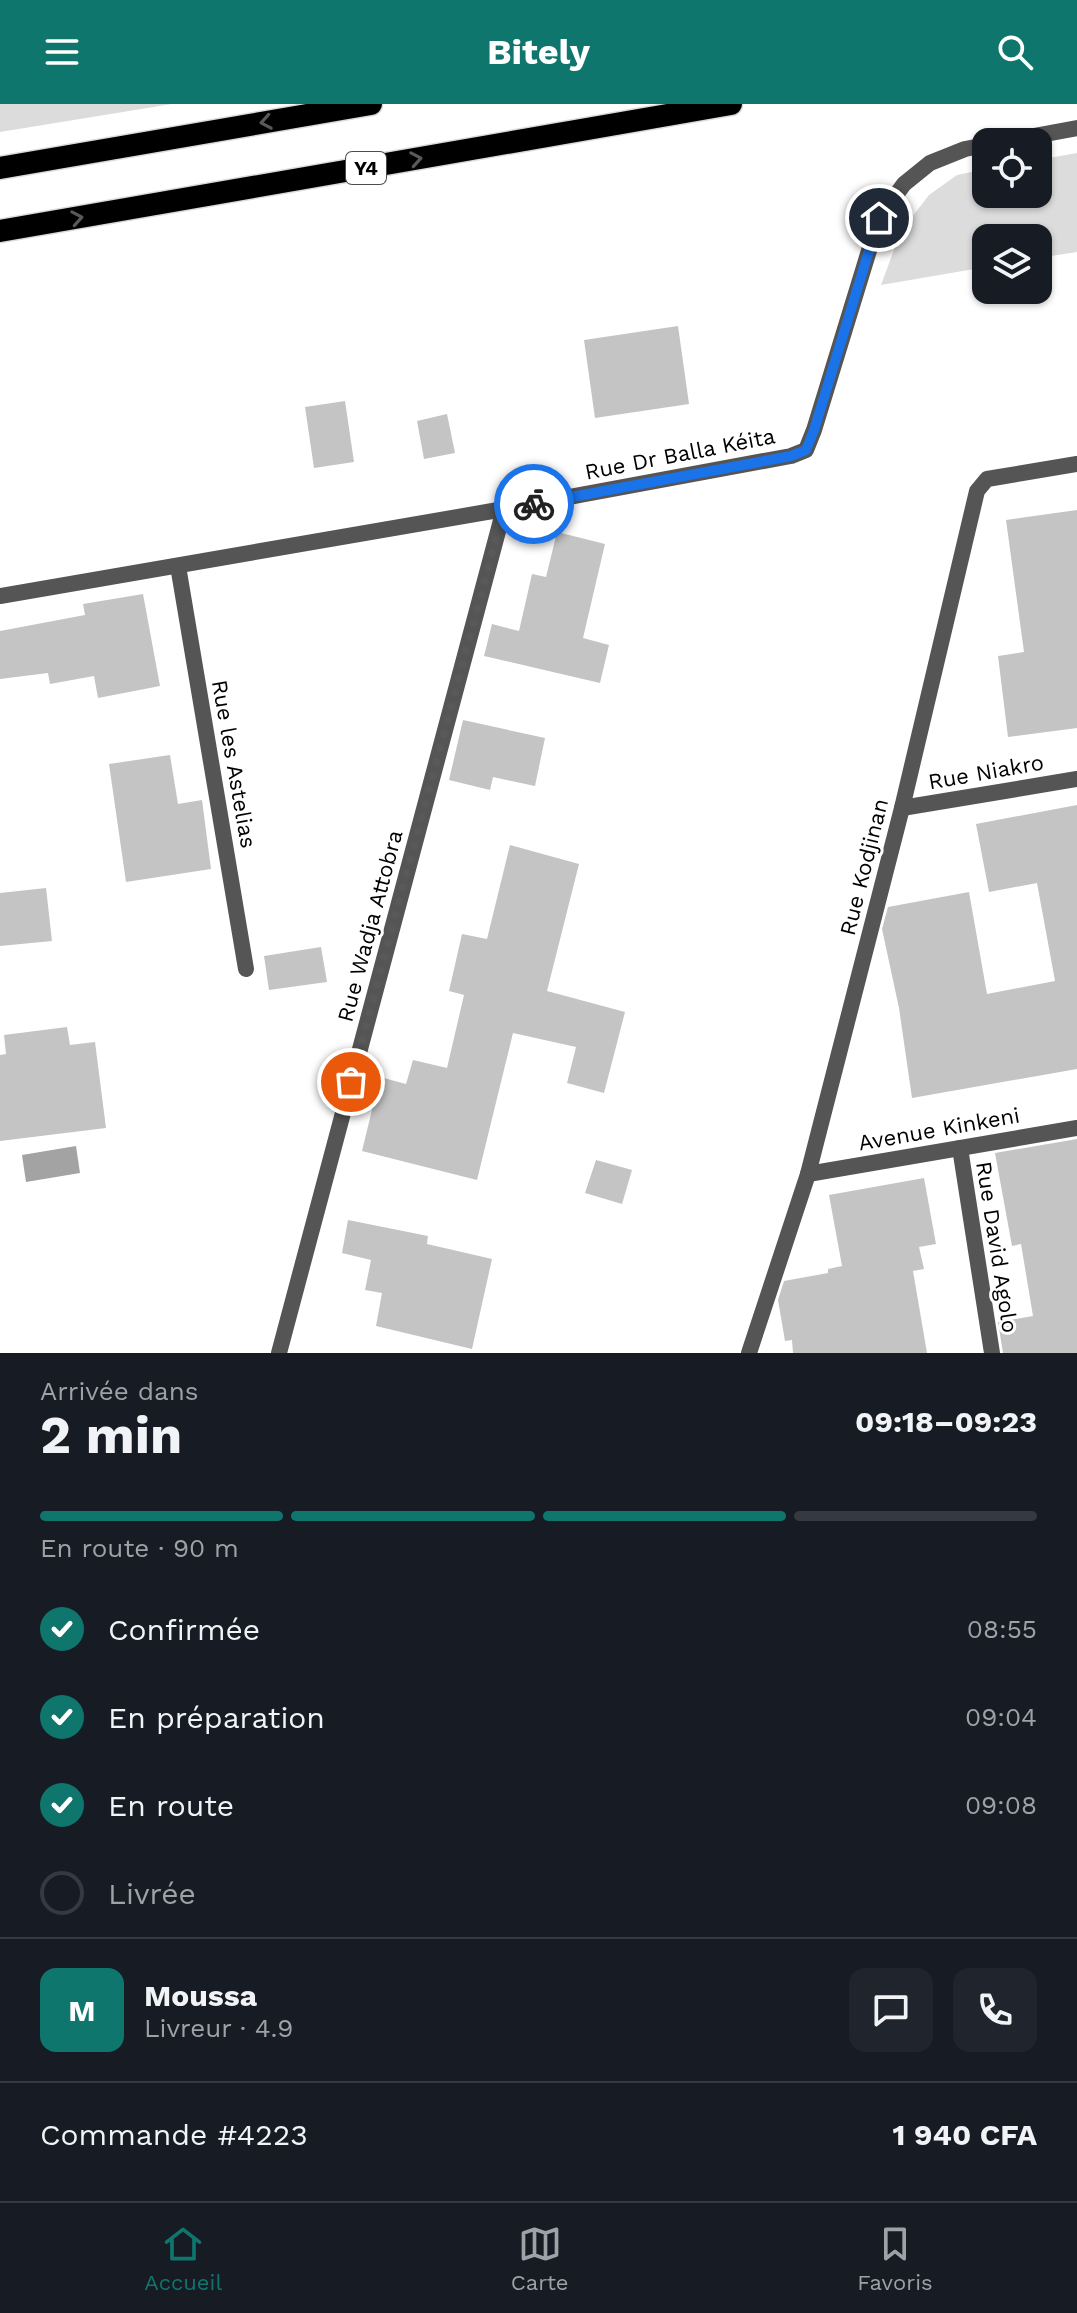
<!DOCTYPE html>
<html lang="fr">
<meta charset="utf-8">
<style>
body{margin:0;font-family:"Work Sans",sans-serif;background:#20242c;color:#f1f3f6;height:100vh;display:flex;flex-direction:column;font-size:30px;white-space:nowrap}
*{box-sizing:border-box;margin:0}
p{font-size:26px;color:#9ea1a6}
.icon{flex:none;width:44px;height:44px;fill:none;stroke:currentColor;stroke-width:2;stroke-linecap:round;stroke-linejoin:round}
.map{position:relative;height:1249px;overflow:hidden}
.drawer{display:flex;flex-direction:column;background:#171b24;flex:1}
.drawer>*{flex:none}
.buttons{position:absolute;left:972px;top:24px;display:grid;gap:16px}
.buttons a{display:grid;place-items:center;width:80px;height:80px;border-radius:16px;background:#171b24;box-shadow:0 2px 6px #0004;font-size:40px}
.pin{position:absolute;display:grid;place-items:center;width:68px;height:68px;color:#fff;margin:-34px;border:4px solid #fff;border-radius:50%;box-shadow:0 2px 8px #0007}
.courier{position:absolute;display:grid;place-items:center;width:80px;height:80px;margin:-40px;border:6px solid #1a73e8;border-radius:50%;background:#fff;color:#222;box-shadow:0 2px 10px #0007}
.headline em{font-style:normal;font-weight:700}
.headline div{display:flex;flex-direction:column-reverse}
.headline{display:flex;align-items:center;justify-content:space-between;height:136px;padding:0 40px}
h1{font-size:52px;font-weight:700;line-height:60px}
.bar{display:grid;grid-template-columns:repeat(4,1fr);gap:12px 8px;align-content:center;height:96px;padding:0 40px}
.bar i{height:10px;border-radius:6px;background:#363941}
.bar .selected{background:#0f766e}
.bar p{grid-column:span 4}
.line{display:flex;align-items:center;gap:20px;padding:0 40px;border-top:2px solid #363941}
.line div{flex:1}
.round{display:grid;place-items:center;flex:none;width:84px;height:84px;border-radius:16px;background:#20242c}
ol{padding:0 40px;list-style:none}
li{display:flex;align-items:center;gap:24px;height:88px}
li p{margin-inline-start:auto}
li .icon{padding:8px;border-radius:50%;background:#0f766e;color:#fff;stroke-width:4}
li:last-child{color:#9ea1a6}
li i{width:44px;height:44px;border:4px solid #363941;border-radius:50%}
header{display:flex;justify-content:space-between;align-items:center;height:104px;padding:0 40px;background:#0f766e;color:#fff;font-size:36px;font-weight:700}
.dock{display:flex;justify-content:space-around;align-items:center;height:112px;border-top:2px solid #363941;background:#171b24;font-size:22px;color:#9ea1a6}
.dock a{display:grid;justify-items:center;gap:4px}
.dock .selected{color:#0f766e}
.map>svg:first-child{display:block}
.green{fill:#dcdcdc}
.water{fill:#a3a3a3}
.building{fill:#c4c4c4}
.lines{fill:none;stroke-linecap:round;stroke-linejoin:round}
.trunk-casing{stroke:#dbdbdb;stroke-width:25}
.minor{stroke:#555;stroke-width:16}
.trunk{stroke:#000;stroke-width:22}
.oneway{stroke:#595959}
.done{stroke:#595959;stroke-width:8;stroke-dasharray:0 14.4}
.route{stroke:#1a73e8;stroke-width:10}
.labels{text-anchor:middle;dominant-baseline:central;stroke-width:6;stroke-linejoin:round;paint-order:stroke}
.shield{fill:#fff;stroke:#4c4c4c;stroke-width:2}
.shield-label{font-size:20px;font-weight:bold;fill:#000}
.street-label{font-size:22px;fill:#000;stroke:#fff}
</style>
<header><svg class="icon" aria-label="menu" viewBox="0 0 24 24"><path d="M4 6h16M4 12h16M4 18h16"/></svg>Bitely<svg class="icon" aria-label="search" viewBox="0 0 24 24"><circle cx="10" cy="10" r="6"/><path d="M15 15l6 6"/></svg></header>
<div class="map">
<svg width="1077" height="1249" viewBox="0 0 1077 1249">
<rect width="100%" height="100%" fill="#fff"/>
<g class="green">
<polygon points="0,0 172,0 0,28"/>
<polygon points="1077,49 1077,148 1038,154 1038,134 986,134 986,163 881,181 901,127 929,91 957,71 986,65 986,90 1038,90 1038,56"/>
</g>
<polygon class="water" points="76,1042 80,1069 26,1078 22,1051"/>
<g class="building">
<polygon points="678,222 689,300 595,314 584,236"/>
<polygon points="345,297 354,358 314,364 305,303"/>
<polygon points="447,310 455,349 424,355 417,317"/>
<polygon points="1077,406 1077,624 1008,633 998,552 1024,548 1006,416"/>
<polygon points="557,428 605,440 583,534 609,541 600,579 484,552 492,520 519,527 532,470 546,473"/>
<polygon points="143,490 160,582 98,594 94,572 50,580 48,569 0,575 0,527 85,511 83,500"/>
<polygon points="463,616 545,634 535,682 493,673 490,686 449,676"/>
<polygon points="170,651 178,700 202,696 211,765 126,778 109,660"/>
<polygon points="1077,701 1077,965 912,994 899,904 882,825 888,803 969,788 987,890 1055,877 1037,779 989,788 976,720"/>
<polygon points="510,741 579,760 547,887 625,908 604,989 567,979 576,943 513,929 477,1076 362,1047 380,973 406,980 413,956 447,964 464,891 449,887 462,830 487,835"/>
<polygon points="46,784 52,837 0,842 0,789"/>
<polygon points="321,843 327,878 269,886 264,852"/>
<polygon points="67,923 70,941 95,938 106,1024 0,1037 0,951 6,950 4,931"/>
<polygon points="1077,1035 1077,1249 1003,1249 998,1218 1033,1212 1021,1140 1012,1142 995,1049"/>
<polygon points="596,1056 632,1066 622,1100 585,1089"/>
<polygon points="924,1074 936,1140 919,1143 924,1165 913,1167 927,1249 793,1249 792,1236 785,1237 778,1196 784,1177 828,1169 828,1165 842,1162 829,1091"/>
<polygon points="348,1116 428,1132 427,1140 492,1155 472,1245 376,1222 382,1189 365,1186 371,1156 342,1149"/>
</g>
<g class="lines">
<defs>
<g id="trunk">
<polyline points="0,64 371,0"/>
<polyline points="0,127 731,0"/>
</g>
</defs>
<use href="#trunk" class="trunk-casing"/>
<g class="minor">
<polyline points="1002,38 1077,24"/>
<polyline points="178,462 246,865"/>
<polyline points="0,492 504,405 791,352 806,346 814,326 879,114 904,80 930,59 965,45 986,41"/>
<polyline points="902,704 1077,675"/>
<polyline points="960,1044 992,1249"/>
<polyline points="808,1070 1077,1024"/>
<polyline points="279,1249 504,405"/>
<polyline points="749,1249 808,1070 902,704 977,387 987,375 1077,360"/>
</g>
<use href="#trunk" class="trunk"/>
</g>
<defs><path id="oneway-chevron" d="M-2-3.5L2.5 0L-2 3.5" fill="none" stroke-width="1.6" stroke-linecap="round" stroke-linejoin="round" transform="scale(2)"/></defs>
<g class="oneway">
<use href="#oneway-chevron" transform="translate(266 18) rotate(170)"/>
<use href="#oneway-chevron" transform="translate(416 55) rotate(-10)"/>
<use href="#oneway-chevron" transform="translate(77 114) rotate(-10)"/>
</g>
<g class="lines">
<polyline class="done" points="351,978 504,405 534,400"/>
<polyline class="route" points="534,400 791,352 806,346 814,326 879,114"/>
</g>
<g class="labels">
<rect class="shield" x="346" y="48" width="40" height="32" rx="6"/>
<g class="shield-label">
<text x="366" y="64">Y4</text>
</g>
<g class="street-label">
<text transform="translate(680 350) rotate(-11)">Rue Dr Balla Kéita</text>
<text transform="translate(234 660) rotate(80)">Rue les Astelias</text>
<text transform="translate(986 668) rotate(-10)">Rue Niakro</text>
<text transform="translate(864 763) rotate(-76)">Rue Kodjinan</text>
<text transform="translate(370 822) rotate(-75)">Rue Wadja Attobra</text>
<text transform="translate(939 1025) rotate(-10)">Avenue Kinkeni</text>
<text transform="translate(997 1143) rotate(81)">Rue David Agolo</text>
</g>
</g>
</svg>
<div class="buttons">
<a><svg class="icon" aria-label="locate" viewBox="0 0 24 24"><circle cx="12" cy="12" r="6"/><path d="M12 2v4M12 18v4M2 12h4M18 12h4"/></svg></a>
<a><svg class="icon" aria-label="layers" viewBox="0 0 24 24"><path d="M12 4l9 5-9 5-9-5zM3 14l9 5 9-5"/></svg></a>
</div>
<div class="pin" style="left:351px;top:978px;background:#ea580c"><svg class="icon" aria-label="bag" viewBox="0 0 24 24"><path d="M5 8h14l-1 12H6zM9 8a3 3 0 0 1 6 0"/></svg></div>
<div class="pin" style="left:879px;top:114px;background:#1f2937"><svg class="icon" aria-label="home" viewBox="0 0 24 24"><path d="M3 11l9-7 9 7M6 9v11h12V9"/></svg></div>
<div class="courier" style="left:534px;top:400px"><svg class="icon" aria-label="bike" viewBox="0 0 24 24"><circle cx="6" cy="16" r="4"/><circle cx="18" cy="16" r="4"/><path d="M6 16l4-8h5l3 8M10 8l3 8H6M13 5h3"/></svg></div>
</div>
<section class="drawer">
<div class="headline"><div><h1>2 min</h1><p>Arrivée dans</p></div><em>09:18–09:23</em></div>
<div class="bar"><i class="selected"></i><i class="selected"></i><i class="selected"></i><i></i><p>En route · 90 m</p></div>
<ol>
<li><svg class="icon" aria-label="check" viewBox="0 0 24 24"><path d="M5 12l5 5 9-10"/></svg>Confirmée<p>08:55</p></li>
<li><svg class="icon" aria-label="check" viewBox="0 0 24 24"><path d="M5 12l5 5 9-10"/></svg>En préparation<p>09:04</p></li>
<li><svg class="icon" aria-label="check" viewBox="0 0 24 24"><path d="M5 12l5 5 9-10"/></svg>En route<p>09:08</p></li>
<li><i></i>Livrée</li>
</ol>
<div class="line" style="height:144px"><b class="round" style="background:#0f766e;color:#fff">M</b><div><b>Moussa</b><p>Livreur · 4.9</p></div><a class="round"><svg class="icon" aria-label="chat" viewBox="0 0 24 24"><path d="M4 5h16v11H9l-5 4z"/></svg></a><a class="round"><svg class="icon" aria-label="phone" viewBox="0 0 24 24"><path d="M5 4h4l2 5-3 2q2 4 5 5l2-3 5 2v4C11 20 4 13 5 4z"/></svg></a></div>
<div class="line" style="height:104px"><div>Commande #4223</div><b>1 940 CFA</b></div>
</section>
<nav class="dock">
<a class="selected"><svg class="icon" aria-label="home" viewBox="0 0 24 24"><path d="M3 11l9-7 9 7M6 9v11h12V9"/></svg>Accueil</a>
<a><svg class="icon" aria-label="map" viewBox="0 0 24 24"><path d="M3 6l6-2 6 2 6-2v14l-6 2-6-2-6 2zM9 4v14M15 6v14"/></svg>Carte</a>
<a><svg class="icon" aria-label="saved" viewBox="0 0 24 24"><path d="M7 4h10v16l-5-4-5 4z"/></svg>Favoris</a>
</nav>
